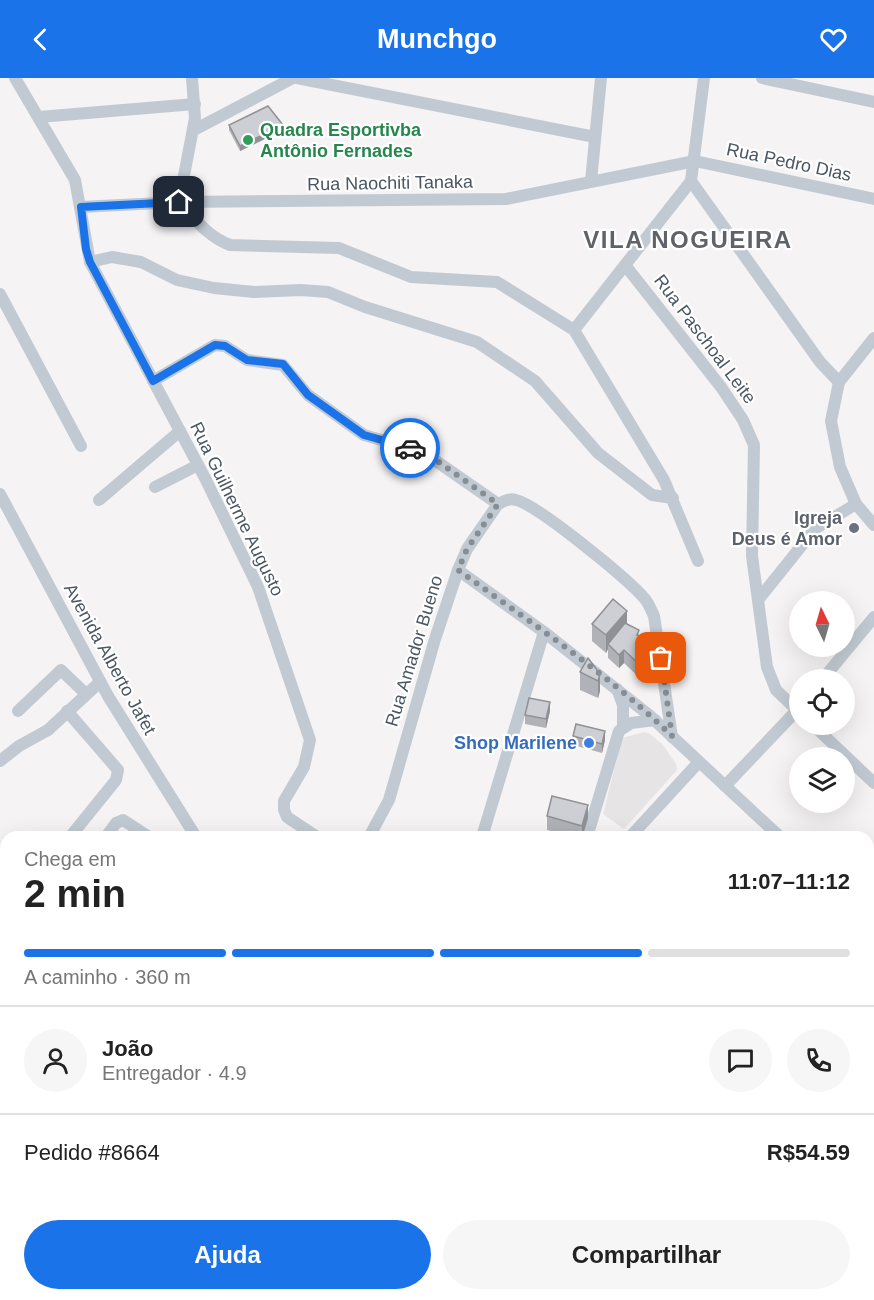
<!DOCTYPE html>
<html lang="pt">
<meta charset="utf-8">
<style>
body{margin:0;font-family:Arial,sans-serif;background:#f6f6f6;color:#222;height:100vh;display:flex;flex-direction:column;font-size:22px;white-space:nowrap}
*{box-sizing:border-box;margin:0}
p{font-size:20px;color:#767676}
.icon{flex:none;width:33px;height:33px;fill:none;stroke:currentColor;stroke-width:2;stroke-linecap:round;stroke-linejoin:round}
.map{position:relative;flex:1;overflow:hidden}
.sheet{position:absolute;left:0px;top:753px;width:874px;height:470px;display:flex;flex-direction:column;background:#fff;border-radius:18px 18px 0 0;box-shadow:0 6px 24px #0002}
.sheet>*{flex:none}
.needle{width:39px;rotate:355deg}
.tools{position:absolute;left:789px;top:513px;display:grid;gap:12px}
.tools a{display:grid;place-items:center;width:66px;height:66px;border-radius:50%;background:#fff;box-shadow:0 6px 24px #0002;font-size:30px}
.pin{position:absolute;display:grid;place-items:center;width:51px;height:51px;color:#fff;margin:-26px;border-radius:12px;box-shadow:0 3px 9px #0006}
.courier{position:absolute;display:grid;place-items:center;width:60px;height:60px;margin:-30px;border:4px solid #1a73e8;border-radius:50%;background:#fff;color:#222;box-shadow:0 2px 8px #0007}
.head em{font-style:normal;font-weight:700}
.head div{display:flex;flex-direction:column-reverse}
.head{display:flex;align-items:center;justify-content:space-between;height:102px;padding:0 24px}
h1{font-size:39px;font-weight:700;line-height:45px}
.bar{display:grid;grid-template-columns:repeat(4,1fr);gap:9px 6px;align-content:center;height:72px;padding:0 24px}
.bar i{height:8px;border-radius:4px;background:#e0e0e0}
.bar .active{background:#1a73e8}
.bar p{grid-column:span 4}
.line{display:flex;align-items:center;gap:15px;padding:0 24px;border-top:2px solid #e0e0e0}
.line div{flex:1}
.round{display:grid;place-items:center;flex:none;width:63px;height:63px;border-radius:32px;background:#f6f6f6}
.primary-button{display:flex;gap:12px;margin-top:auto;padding:12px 24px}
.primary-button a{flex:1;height:69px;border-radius:36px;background:#1a73e8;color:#fff;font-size:24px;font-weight:700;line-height:69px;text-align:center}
.primary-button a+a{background:#f6f6f6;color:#222}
header{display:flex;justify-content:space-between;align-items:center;height:78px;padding:0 24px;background:#1a73e8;color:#fff;font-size:27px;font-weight:700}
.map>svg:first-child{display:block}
.education{fill:#e6e4e5}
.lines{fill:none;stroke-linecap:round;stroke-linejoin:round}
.minor{stroke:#c1cad2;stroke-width:12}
.wall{fill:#b0b2b7}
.shaded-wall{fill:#909195}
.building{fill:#cdcfd5;stroke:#909195;stroke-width:1.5}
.done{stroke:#868d94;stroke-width:6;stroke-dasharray:0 10.8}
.route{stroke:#1a73e8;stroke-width:8}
.leisure-dot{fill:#2e9e5b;stroke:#fff;stroke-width:2}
.worship-dot{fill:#6b7280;stroke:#fff;stroke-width:2}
.shop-dot{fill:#3f7fe0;stroke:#fff;stroke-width:2}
.labels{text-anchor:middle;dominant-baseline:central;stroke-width:4.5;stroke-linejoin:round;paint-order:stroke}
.leisure-label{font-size:18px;font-weight:bold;fill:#27864d;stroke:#fff;text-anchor:start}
.street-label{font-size:18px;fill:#4a5661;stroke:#fff}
.worship-label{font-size:18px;font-weight:bold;fill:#5b616d;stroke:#fff;text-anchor:end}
.shop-label{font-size:18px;font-weight:bold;fill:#366cbe;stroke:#fff;text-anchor:end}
.district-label{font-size:24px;font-weight:bold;letter-spacing:1.5px;fill:#5f6368;stroke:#fff}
</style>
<header><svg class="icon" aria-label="back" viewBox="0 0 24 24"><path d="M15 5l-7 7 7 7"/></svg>Munchgo<svg class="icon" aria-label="heart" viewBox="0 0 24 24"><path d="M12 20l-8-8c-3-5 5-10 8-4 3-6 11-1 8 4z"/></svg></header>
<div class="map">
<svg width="874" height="1222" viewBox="0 0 874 1222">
<rect width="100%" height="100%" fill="#f5f3f3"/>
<polygon class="education" points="644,654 650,656 663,667 676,686 677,692 624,751 603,736 622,660"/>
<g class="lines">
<g class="minor">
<polyline points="15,0 75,102 90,184 205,400 258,509 310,662 304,689 284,723 284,732 287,739 317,759"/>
<path d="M192,0L195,40L179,124C195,141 208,159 230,167L339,170L411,199L497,204L574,252L664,402L698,483"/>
<polyline points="297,0 595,59"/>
<polyline points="762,0 874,24"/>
<polyline points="39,39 195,26"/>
<polyline points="194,52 293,0"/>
<polyline points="591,103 601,0"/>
<polyline points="691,103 820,284 839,304"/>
<polyline points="81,129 179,124 506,121 695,83 874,121"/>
<polyline points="90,184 112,179 141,184 177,202 214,210 254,214 301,212 328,214 365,229 477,264 535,303 598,375 652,417 673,420"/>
<polyline points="625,187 721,309 743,342 754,367 752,478 767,589 776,612 800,635"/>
<polyline points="0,216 81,368"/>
<polyline points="574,252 691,103 704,0"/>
<polyline points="874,260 839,304 831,343 840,389 856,426 874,447"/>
<polyline points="153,303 215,267 225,268 247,282 283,287 308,317 364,357 412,371 436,383 498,426"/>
<polyline points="155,409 198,387"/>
<polyline points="0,416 108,618 196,759"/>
<polyline points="99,422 180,353"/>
<polyline points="458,492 544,554 649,637 780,759"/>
<polyline points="758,522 815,451 856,426"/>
<polyline points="822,602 874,539"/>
<polyline points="617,611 623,627 623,648"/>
<polyline points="18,633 61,592 86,616"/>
<polyline points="67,633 118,692 116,702 70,759"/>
<polyline points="812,646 874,705"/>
<polyline points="0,683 19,668 48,652 100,604"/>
<polyline points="725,708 800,629"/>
<polyline points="106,759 116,745 123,742 149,759"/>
<path d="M369,759L389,722L435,561L458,492L467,471L498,426C504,423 509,420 516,422C538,427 629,502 645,521C649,526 651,532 654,538L672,659"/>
<polyline points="482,759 544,554"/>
<polyline points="587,759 619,653 631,645 655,642"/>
<polyline points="630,759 698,685"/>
<polyline points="0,801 6,806"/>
<polyline points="868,836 874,837"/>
<polyline points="868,866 874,858"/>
<polyline points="0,937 6,941"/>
<polyline points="868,995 874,995"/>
<polyline points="0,1049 6,1054"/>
<polyline points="868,1115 874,1114"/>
<polyline points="0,1124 6,1111"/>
<polyline points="868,1195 874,1194"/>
<polyline points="117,1216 126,1222"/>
<polyline points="272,1216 281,1222"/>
<polyline points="429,1216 438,1222"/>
<polyline points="464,1222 468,1216"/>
<polyline points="519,1222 523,1216"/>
<polyline points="733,1222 753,1216"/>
</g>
</g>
<g class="wall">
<polygon points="229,47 283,52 240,73 229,52"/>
<polygon points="592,546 627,546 639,557 656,587 643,603 624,585 619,590 608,580 608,571 606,575 592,563"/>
<polygon points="580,594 600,596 600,613 598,620 580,612"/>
<polygon points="550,633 546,650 525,646 525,637"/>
<polygon points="573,658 605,662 602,675 573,667"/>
<polygon points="547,738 588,740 583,759 575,759 547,752"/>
</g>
<g class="shaded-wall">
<polygon points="283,47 283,52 240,73 240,68"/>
<polygon points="627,533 627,550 608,566 608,571 606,575 606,557"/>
<polygon points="624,572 624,585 619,590 619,577"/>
<polygon points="656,574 656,587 643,603 643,590"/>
<polygon points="600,596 600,613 598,620 598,603"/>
<polygon points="550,624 550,633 546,650 546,641"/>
<polygon points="605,653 605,662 602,675 602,666"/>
<polygon points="588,727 588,740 582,759 582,748"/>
</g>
<g class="building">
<polygon points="268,28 283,47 240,68 229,47"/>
<polygon points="613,521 627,533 606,557 592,546"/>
<polygon points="625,545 639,552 637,557 643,559 645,556 655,563 656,574 643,590 624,572 619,577 608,566"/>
<polygon points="588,580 600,596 598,603 580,594"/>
<polygon points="529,620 550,624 546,641 525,637"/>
<polygon points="576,646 605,653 602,666 573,658"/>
<polygon points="552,718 588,727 582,748 547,738"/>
</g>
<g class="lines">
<path class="done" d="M410,370L436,382L498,426L467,471L458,492C530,544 608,596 672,658L661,580"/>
<polyline class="route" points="179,124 81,129 86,171 90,184 153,303 215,267 225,268 247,282 283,286 308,317 364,357 410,370"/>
</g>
<circle class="leisure-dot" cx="248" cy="62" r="6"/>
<circle class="worship-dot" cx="854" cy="450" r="6"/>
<circle class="shop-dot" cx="589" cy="665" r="6"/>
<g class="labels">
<g class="leisure-label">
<text x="260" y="52">Quadra Esportivba<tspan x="260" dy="21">Antônio Fernades</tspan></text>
</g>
<g class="street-label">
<text transform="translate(789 84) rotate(12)">Rua Pedro Dias</text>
<text transform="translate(390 105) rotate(-1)">Rua Naochiti Tanaka</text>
<text transform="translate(705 261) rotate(53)">Rua Paschoal Leite</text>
<text transform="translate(237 431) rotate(64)">Rua Guilherme Augusto</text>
<text transform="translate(414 573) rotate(-73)">Rua Amador Bueno</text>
<text transform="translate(110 581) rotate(61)">Avenida Alberto Jafet</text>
</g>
<g class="worship-label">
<text x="842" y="440">Igreja<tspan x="842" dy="21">Deus é Amor</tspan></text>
</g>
<g class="shop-label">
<text x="577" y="665">Shop Marilene</text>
</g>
<g class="district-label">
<text x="688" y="161">VILA NOGUEIRA</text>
</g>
</g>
</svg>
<div class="tools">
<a><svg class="needle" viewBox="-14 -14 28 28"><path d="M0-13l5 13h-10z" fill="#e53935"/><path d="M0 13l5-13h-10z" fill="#767676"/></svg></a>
<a><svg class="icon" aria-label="locate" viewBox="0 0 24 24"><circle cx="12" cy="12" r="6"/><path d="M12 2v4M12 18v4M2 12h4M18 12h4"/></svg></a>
<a><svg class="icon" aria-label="layers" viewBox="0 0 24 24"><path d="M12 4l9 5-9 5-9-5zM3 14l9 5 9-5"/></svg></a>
</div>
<div class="pin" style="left:661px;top:580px;background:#ea580c"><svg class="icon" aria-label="bag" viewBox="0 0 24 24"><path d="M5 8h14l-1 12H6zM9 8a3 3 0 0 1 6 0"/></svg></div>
<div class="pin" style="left:179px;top:124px;background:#1f2937"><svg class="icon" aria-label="home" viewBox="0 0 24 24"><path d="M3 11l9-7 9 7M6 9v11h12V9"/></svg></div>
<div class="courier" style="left:410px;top:370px"><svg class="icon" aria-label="car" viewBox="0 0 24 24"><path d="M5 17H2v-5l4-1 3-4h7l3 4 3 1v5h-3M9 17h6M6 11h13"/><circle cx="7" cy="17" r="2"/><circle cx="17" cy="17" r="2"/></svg></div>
<section class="sheet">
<div class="head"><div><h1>2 min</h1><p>Chega em</p></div><em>11:07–11:12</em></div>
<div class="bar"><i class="active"></i><i class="active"></i><i class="active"></i><i></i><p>A caminho · 360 m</p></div>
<div class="line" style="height:108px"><a class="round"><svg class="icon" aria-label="person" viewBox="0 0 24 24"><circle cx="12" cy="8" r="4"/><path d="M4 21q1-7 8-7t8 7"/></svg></a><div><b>João</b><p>Entregador · 4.9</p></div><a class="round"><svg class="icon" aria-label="chat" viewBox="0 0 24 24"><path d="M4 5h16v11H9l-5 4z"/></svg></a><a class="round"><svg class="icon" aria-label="phone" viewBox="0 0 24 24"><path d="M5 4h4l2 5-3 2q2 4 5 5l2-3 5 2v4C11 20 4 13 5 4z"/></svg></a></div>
<div class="line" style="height:78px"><div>Pedido #8664</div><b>R$54.59</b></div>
<div class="primary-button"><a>Ajuda</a><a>Compartilhar</a></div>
</section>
</div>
